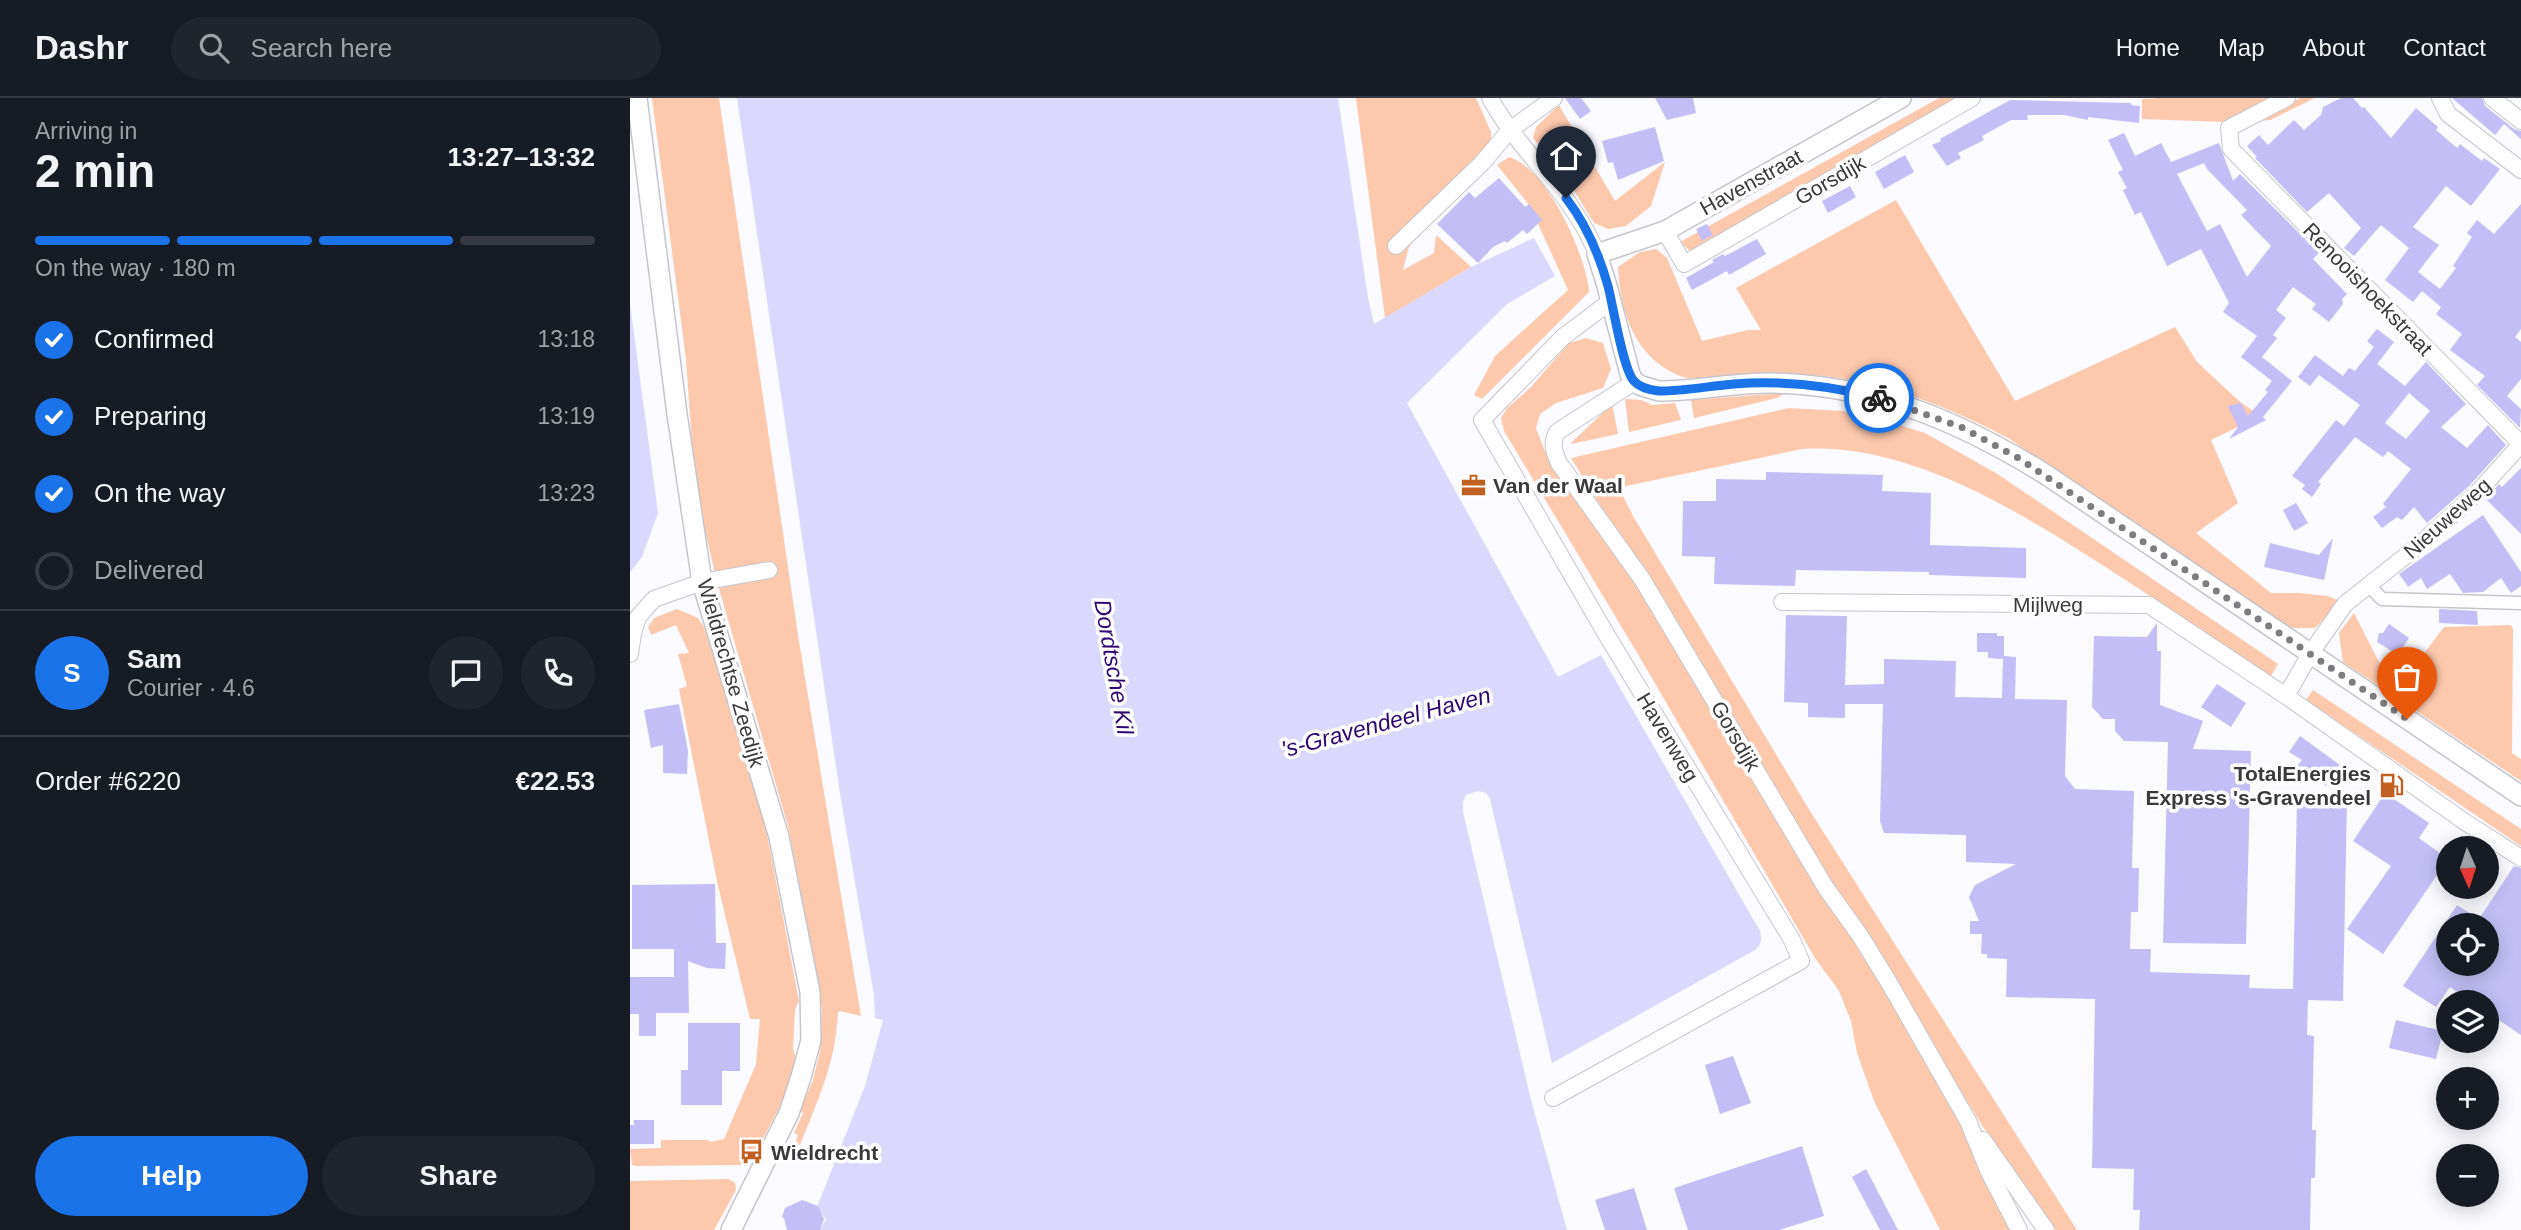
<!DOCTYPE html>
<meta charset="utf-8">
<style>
body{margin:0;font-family:Helvetica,sans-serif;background:#20242c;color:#f1f3f6;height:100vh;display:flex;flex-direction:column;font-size:26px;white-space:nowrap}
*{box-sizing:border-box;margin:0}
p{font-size:23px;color:#9ea1a6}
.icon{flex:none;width:38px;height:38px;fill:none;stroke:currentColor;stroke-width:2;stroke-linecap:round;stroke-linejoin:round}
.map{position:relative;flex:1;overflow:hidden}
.sheet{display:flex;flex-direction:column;background:#171b24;width:630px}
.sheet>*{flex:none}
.needle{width:46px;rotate:177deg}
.fabs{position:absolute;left:1806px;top:738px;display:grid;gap:14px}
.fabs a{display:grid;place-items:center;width:63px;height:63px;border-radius:50%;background:#171b24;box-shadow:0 4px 18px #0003;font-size:35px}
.pin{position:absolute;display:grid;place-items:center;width:60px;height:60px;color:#fff;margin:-72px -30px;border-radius:50% 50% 50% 0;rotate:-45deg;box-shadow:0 0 7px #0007}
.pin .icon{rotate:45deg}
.courier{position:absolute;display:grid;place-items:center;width:70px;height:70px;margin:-35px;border:5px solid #1a73e8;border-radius:50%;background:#fff;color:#222;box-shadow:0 2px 9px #0007}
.headline em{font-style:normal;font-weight:800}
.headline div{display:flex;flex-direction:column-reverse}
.headline{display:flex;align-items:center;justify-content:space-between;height:119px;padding:0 35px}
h1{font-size:46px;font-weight:800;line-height:52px}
.bar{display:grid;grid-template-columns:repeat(4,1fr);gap:10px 7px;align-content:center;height:84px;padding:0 35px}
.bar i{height:9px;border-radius:5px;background:#363941}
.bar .selected{background:#1a73e8}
.bar p{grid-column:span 4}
.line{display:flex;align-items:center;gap:18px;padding:0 35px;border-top:2px solid #363941}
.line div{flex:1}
.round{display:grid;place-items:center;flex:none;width:74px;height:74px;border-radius:37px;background:#20242c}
ol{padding:0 35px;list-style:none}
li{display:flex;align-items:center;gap:21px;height:77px}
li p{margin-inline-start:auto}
li .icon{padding:7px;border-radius:50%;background:#1a73e8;color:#fff;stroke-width:4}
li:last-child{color:#9ea1a6}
li i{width:38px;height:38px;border:4px solid #363941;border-radius:50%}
.action{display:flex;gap:14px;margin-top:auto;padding:14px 35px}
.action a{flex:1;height:80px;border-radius:42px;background:#1a73e8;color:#fff;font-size:28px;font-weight:800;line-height:80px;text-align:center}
.action a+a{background:#20242c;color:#f1f3f6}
header{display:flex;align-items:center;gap:42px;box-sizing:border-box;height:98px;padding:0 35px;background:#171b24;border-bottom:2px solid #363941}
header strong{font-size:33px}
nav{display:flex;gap:38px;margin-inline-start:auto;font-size:24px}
.search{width:490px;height:63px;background:#20242c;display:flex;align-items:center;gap:18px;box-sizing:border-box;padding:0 24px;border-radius:38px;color:#9ea1a6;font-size:26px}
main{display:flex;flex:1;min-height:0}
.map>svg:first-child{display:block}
.green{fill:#fdc9ad}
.water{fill:#dad8fd}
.building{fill:#c3bff6;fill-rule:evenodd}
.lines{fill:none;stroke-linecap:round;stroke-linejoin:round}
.pedestrian-casing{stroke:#c6c5cb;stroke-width:15}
.minor-casing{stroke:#c6c5cb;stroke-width:18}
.tertiary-casing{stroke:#c6c5cb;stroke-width:22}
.pedestrian{stroke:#fff;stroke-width:12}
.minor{stroke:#fff;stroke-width:16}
.tertiary{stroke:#fff;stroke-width:19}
.done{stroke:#7d7d81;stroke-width:7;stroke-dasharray:0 12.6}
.route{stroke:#1a73e8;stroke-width:9}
.labels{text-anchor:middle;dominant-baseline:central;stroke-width:7;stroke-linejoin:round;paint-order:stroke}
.street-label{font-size:21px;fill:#3a3a3d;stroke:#fff}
.poi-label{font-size:21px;font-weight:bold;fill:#3a3a3d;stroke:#fff;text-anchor:start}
.water-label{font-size:23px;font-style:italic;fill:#2e0571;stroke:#fff}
</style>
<header>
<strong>Dashr</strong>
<div class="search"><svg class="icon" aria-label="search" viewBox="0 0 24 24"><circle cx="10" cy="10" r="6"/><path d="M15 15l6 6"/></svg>Search here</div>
<nav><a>Home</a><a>Map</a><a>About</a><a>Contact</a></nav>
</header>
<main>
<section class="sheet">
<div class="headline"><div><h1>2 min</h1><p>Arriving in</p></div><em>13:27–13:32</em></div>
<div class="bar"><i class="selected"></i><i class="selected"></i><i class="selected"></i><i></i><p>On the way · 180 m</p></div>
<ol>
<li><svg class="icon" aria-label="check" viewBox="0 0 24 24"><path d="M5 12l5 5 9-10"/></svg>Confirmed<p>13:18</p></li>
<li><svg class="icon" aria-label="check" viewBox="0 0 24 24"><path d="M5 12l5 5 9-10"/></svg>Preparing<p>13:19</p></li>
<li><svg class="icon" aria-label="check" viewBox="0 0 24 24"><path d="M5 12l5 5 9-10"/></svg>On the way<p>13:23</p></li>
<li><i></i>Delivered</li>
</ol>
<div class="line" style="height:126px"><b class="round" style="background:#1a73e8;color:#fff">S</b><div><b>Sam</b><p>Courier · 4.6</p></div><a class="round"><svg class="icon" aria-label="chat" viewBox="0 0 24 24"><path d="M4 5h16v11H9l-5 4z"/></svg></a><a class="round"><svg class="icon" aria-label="phone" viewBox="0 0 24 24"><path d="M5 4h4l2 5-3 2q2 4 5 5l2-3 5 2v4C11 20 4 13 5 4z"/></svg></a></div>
<div class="line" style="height:91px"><div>Order #6220</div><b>€22.53</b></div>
<div class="action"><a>Help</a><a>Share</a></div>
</section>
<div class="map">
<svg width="1891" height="1132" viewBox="0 0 1891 1132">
<rect width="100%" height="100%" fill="#fafaff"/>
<g class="green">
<path d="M22,0H89L168,537L231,918L210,913L208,914C206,964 188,1002 170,1047L165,1046L168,1037L164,1035L173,1015L170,1013L183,982L190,953L192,912L185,865L158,728L87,484L65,389L56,261Z"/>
<polygon points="726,0 846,0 861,34 861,45 796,110 778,152 773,172 804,155 806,137 841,169 755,220"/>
<polygon points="1309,0 1345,0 1061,154 1050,144"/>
<polygon points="1528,0 1648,0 1596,24 1512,21 1512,1"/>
<polygon points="1670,0 1685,0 1640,22 1628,23"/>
<polygon points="929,7 985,103 1035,64 1021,108 996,128 978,131 964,125 935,78 903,40 906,29"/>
<path d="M879,59C917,70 956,156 959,194L852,301L844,297L865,258L938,192L900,108L867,67Z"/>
<path d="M1266,102L1385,303L1545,229L1567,264L1609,303L1630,318L1581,342L1608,405L1566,435L1641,495H1669L1697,498L1711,503L1685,530H1661L1378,340C1314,306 1239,278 1166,276C1152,275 1137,275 1123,276C1104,276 1067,285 1050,278C1005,260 990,214 988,169L1010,154L1026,151L1037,160L1072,243L1118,232H1131L1106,190Z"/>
<polygon points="956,240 973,245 981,271 973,290 926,305 910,316 906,330 916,356 962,418 1039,536 1328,1007 1385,1132 1310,1132 1244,1003 1227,955 1221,923 1209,893 1185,860 1009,558 874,333 871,320 877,310 901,289 939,245"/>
<polygon points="1155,295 1147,300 1064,320 1061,302"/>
<polygon points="995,301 1011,302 1022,307 1045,305 1051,322 999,334"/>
<polygon points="982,306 988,336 941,346 942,344"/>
<path d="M1159,310L1213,313L1253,322L1295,335L1369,377L1648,566L1641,578C1593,545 1543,513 1494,481C1402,422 1286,344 1172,351L996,388L990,392L1003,418L1180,713L1447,1132H1426L1353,1029L941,360Z"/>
<polygon points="47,511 68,520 74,529 94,592 136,731 169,903 165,912 163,951 167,964 152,1004 121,1064 117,1063 114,1067 7,1068 2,1067 0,1051 31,1050 31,1042 78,1042 81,1044 94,1041 126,966 130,921 120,921 87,783 49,591 57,588 48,556 59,555 46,527 21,537 18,529 24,520"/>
<polygon points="1724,515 1749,564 1774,582 1814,529 1880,527 1883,530 1882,655 1891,661 1891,683 1713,564 1709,535"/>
<polygon points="1683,592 1891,731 1891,748 1676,602"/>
<polygon points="99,1081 105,1085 106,1092 84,1132 0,1132 0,1083"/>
</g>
<g class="water">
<path d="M107,0H708L738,200L744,226L841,169L904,140L925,178L877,206L777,305L928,579L971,557L1130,833C1132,842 1132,845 1125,852L922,965L860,701L856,695L848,693L836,697L833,704V714L901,1002L937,1132H190L196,1121L187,1109L235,988L253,922L245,920L244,897L210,695Z"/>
<polygon points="0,206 28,415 12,459 0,474"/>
</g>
<g class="building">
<polygon points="935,0 951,0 961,13 950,21"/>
<polygon points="1025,0 1063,0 1066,15 1037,22"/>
<polygon points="1711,0 1723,0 1732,10 1734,9 1761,40 1786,10 1808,29 1806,32 1827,50 1830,46 1852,63 1854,60 1870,71 1841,108 1816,88 1783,129 1809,147 1788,174 1810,191 1826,170 1823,168 1842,139 1837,135 1847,122 1864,136 1891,106 1891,231 1885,239 1891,244 1891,281 1877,298 1891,311 1890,330 1847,287 1855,278 1820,252 1832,236 1806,216 1811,209 1792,193 1783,204 1755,182 1779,150 1751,127 1724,158 1714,150 1731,130 1699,95 1677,114 1625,60 1627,59 1617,48 1629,37 1638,47 1664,22 1674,32 1691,17 1693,9"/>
<polygon points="1822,0 1852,0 1855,8 1884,31 1891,33 1891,41 1874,26 1865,37"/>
<polygon points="1380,2 1501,5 1501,7 1510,8 1509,25 1458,19 1458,22 1434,17 1397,17 1398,22 1381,22 1352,38 1354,42 1328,55 1331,60 1317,68 1302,47 1311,43 1310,41"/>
<polygon points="1025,29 1034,63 988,82 983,64 978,65 972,43"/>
<path d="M1494,35L1505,58L1531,45L1541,64L1589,45L1603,83L1610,76L1689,155L1683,161L1717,196L1712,201L1713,206L1699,224L1682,211L1686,206L1663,189L1646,212L1656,220L1643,237L1647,240L1632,259L1662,283L1633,319L1636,322L1599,341L1608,329L1598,308L1611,305L1618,318L1638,294L1635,292L1642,283L1611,259L1627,238L1593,214L1599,205L1571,151L1537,168L1511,114L1505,117L1493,92L1497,90L1488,74L1493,72L1478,42ZM1574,65L1577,71L1617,112L1611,117L1641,148L1617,179L1590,126L1577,133L1547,76Z"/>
<polygon points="1275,57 1284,74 1254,91 1245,74"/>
<polygon points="869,80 895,109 899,106 912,122 897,136 893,132 877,145 875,143 863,149 848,165 807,126 839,94 845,100"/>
<polygon points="1220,88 1226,99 1198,115 1192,103"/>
<polygon points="1077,126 1083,137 1072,143 1066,131"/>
<polygon points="1127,141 1136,156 1099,177 1097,173 1062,192 1056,180 1084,164 1082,162 1093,156 1095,158"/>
<path d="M1747,231L1764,244L1747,266L1775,288L1796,264L1836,306L1811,329L1837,350L1858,327L1876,347L1839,388L1797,425L1784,409L1772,422L1767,419L1752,430L1743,419L1756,409L1753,406L1781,371L1758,353L1753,359L1725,339L1688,384L1691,386L1682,399L1672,391L1675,387L1662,378L1706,322L1714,328L1730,307L1689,277L1680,288L1668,279L1685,257L1713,278L1719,270L1725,273L1744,249L1737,243ZM1779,295L1800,313L1776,341L1755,325Z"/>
<polygon points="1891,370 1891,436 1856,401 1869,386 1872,389"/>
<polygon points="1136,374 1253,377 1252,393 1301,395 1300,447 1396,450 1396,480 1299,477 1299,474 1166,472 1165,488 1084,486 1085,459 1052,458 1053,403 1086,403 1086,381 1136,382"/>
<polygon points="1666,405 1678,425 1664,433 1653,412"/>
<polygon points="1853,417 1891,474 1891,488 1881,495 1871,480 1853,494 1833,495 1820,476 1797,491 1791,480 1778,489 1777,487 1769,476"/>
<polygon points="1703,440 1694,482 1634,469 1640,445 1689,457"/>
<polygon points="1809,511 1847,513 1848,527 1809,525"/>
<polygon points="1156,517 1217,518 1215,587 1254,586 1254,561 1326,563 1325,599 1372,600 1373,561 1358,560 1358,554 1347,554 1347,535 1367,535 1367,538 1374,538 1374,558 1386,559 1385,601 1437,602 1435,678 1445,691 1504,693 1502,770 1509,770 1508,814 1501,814 1500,851 1521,851 1520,874 1620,877 1619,890 1663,891 1667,701 1717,701 1713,903 1678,902 1677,937 1684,938 1682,1032 1686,1032 1685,1080 1681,1080 1680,1132 1509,1132 1510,1112 1503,1112 1504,1071 1462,1070 1465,901 1376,899 1377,861 1357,860 1357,856 1351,856 1352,836 1340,836 1340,823 1349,823 1339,799 1345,787 1386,766 1336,764 1336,737 1254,735 1250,723 1253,606 1215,606 1215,620 1178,619 1178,605 1154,604"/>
<polygon points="1527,525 1527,553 1531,553 1530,607 1573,623 1563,651 1621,653 1616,846 1533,845 1538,644 1494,643 1485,633 1485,621 1473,621 1462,609 1464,538 1517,539"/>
<polygon points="1759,526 1779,540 1768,557 1747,544 1749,535 1753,535"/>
<polygon points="1587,586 1616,605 1601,629 1571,609"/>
<polygon points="49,606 58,653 57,676 33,675 33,647 21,650 14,612"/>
<polygon points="1670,638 1710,667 1696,688 1666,669 1672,662 1659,654"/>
<polygon points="1754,680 1770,691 1765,699 1749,688"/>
<polygon points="1755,695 1799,725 1789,740 1818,761 1753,856 1717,831 1761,768 1723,743"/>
<path d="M1884,768L1891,770V937L1857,914V905H1843L1820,889L1806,909L1773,888L1827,807L1849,821ZM1818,828H1857V866H1818Z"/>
<polygon points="85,786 86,845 96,845 95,871 77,870 58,863 59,915 26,915 26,938 9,938 9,916 0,916 0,879 44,879 44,851 2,851 2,787"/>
<polygon points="1766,922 1813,933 1806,961 1759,950"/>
<polygon points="58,925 110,925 110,973 92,973 92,1007 51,1007 51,972 58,972"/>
<polygon points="1103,958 1121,1005 1090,1016 1075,967"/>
<polygon points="4,1022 24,1022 24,1046 0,1046 0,1027 4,1027"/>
<polygon points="1172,1048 1194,1118 1149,1132 1058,1132 1044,1090"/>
<polygon points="1236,1071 1268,1132 1250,1132 1222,1079"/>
<polygon points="1004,1090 1017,1132 975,1132 965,1102"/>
<polygon points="172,1102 188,1108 194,1121 190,1132 157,1132 154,1120 152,1119 155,1110"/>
</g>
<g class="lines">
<defs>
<polyline id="pedestrian" points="1738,487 1752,501 1891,505"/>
<g id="minor">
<path d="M860,0C891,57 942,93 967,156"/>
<polyline points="1657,0 1599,30 1601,51 1891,346"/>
<polyline points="1810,0 1818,16 1891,72"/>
<polyline points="1862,0 1891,23"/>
<polyline points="1035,133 1054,166 1342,0"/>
<polyline points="766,148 852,65 880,32 924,0"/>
<path d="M1004,284L927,334C921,345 924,354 929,365L1012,481L1196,790L1231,839L1261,888L1338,1023L1358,1072L1389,1132"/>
<polyline points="1152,504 1519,507 1656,598 1835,724 1891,760"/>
<polyline points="0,556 3,535 8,519 24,501 72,484 139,472"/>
<polyline points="1656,598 1680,556 1715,506 1783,452 1846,396 1891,346"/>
<polyline points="923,1000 1171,863 1162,842 976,536 852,322 933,239 981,203"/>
<polyline points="1353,1042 1416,1132"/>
</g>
<g id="tertiary">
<polyline points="7,0 47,316 72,484 149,739 180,894 181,942 171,979 159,1015 101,1132"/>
<path d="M1271,0L1035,133L967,156L977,188L1000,276L1004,284L1012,288L1029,293C1066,293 1103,285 1140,285C1243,286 1329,323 1415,376L1891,698"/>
</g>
</defs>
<use href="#pedestrian" class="pedestrian-casing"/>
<use href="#minor" class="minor-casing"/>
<use href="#tertiary" class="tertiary-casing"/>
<use href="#pedestrian" class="pedestrian"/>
<use href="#minor" class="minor"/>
<use href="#tertiary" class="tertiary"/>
</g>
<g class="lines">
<polyline class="done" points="1249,300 1331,329 1390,361 1777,621"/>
<path class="route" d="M936,100C956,126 969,156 978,188C983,207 993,272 1004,283C1010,290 1020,292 1029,293C1054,293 1079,288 1104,286C1153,282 1202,288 1249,300"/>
</g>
<defs>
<symbol id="office-bare" viewBox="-9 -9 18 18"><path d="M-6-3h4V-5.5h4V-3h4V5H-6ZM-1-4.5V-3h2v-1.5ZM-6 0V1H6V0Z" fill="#c16021" stroke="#fff" stroke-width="2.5" paint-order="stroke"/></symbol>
<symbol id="fuel-bare" viewBox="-9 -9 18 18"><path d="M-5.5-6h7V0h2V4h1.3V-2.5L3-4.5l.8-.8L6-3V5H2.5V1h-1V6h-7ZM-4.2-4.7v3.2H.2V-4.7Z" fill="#c16021" stroke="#fff" stroke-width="2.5" paint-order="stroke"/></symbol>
<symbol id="bus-bare" viewBox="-9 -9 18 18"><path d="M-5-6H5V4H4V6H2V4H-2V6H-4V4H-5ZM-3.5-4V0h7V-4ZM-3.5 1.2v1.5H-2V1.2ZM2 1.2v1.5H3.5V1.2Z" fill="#c16021" stroke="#fff" stroke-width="2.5" paint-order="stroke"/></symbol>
</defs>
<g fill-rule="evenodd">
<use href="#office-bare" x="826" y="370" width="35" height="35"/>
<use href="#fuel-bare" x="1744" y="670" width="35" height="35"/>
<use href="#bus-bare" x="104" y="1036" width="35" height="35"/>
</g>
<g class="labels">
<g class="street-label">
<text transform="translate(1200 82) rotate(-30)">Gorsdijk</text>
<text transform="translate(1121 84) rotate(-29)">Havenstraat</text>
<text transform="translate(1738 191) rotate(46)">Renooishoekstraat</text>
<text transform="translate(1817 420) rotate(-42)">Nieuweweg</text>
<text x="1418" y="506">Mijlweg</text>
<text transform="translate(101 575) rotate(74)">Wieldrechtse Zeedijk</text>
<text transform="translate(1106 638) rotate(60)">Gorsdijk</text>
<text transform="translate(1038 639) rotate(59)">Havenweg</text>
</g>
<g class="poi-label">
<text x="863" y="387">Van der Waal</text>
<text x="1741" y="675" text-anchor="end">TotalEnergies<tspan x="1741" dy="24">Express 's-Gravendeel</tspan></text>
<text x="141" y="1054">Wieldrecht</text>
</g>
<g class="water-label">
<text transform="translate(484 569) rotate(80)">Dordtsche Kil</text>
<text transform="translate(756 624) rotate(-15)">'s-Gravendeel Haven</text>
</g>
</g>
</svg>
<div class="fabs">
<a><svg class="needle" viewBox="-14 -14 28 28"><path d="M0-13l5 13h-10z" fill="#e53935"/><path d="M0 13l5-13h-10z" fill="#9ea1a6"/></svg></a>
<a><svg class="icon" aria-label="locate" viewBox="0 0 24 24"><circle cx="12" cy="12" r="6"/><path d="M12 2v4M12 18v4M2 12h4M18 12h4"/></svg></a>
<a><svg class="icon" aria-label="layers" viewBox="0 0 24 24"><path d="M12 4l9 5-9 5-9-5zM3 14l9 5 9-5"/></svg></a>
<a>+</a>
<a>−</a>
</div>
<div class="pin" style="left:1777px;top:621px;background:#ea580c"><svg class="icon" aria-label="bag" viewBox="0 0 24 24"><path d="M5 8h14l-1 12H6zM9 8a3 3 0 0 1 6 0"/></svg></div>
<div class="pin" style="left:936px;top:100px;background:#1f2937"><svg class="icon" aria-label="home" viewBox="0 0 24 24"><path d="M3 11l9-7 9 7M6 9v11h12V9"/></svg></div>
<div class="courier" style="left:1249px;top:300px"><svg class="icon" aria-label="bike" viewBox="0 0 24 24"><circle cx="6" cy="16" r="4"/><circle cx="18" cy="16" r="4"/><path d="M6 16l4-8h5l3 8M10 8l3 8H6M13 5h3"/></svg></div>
</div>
</main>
